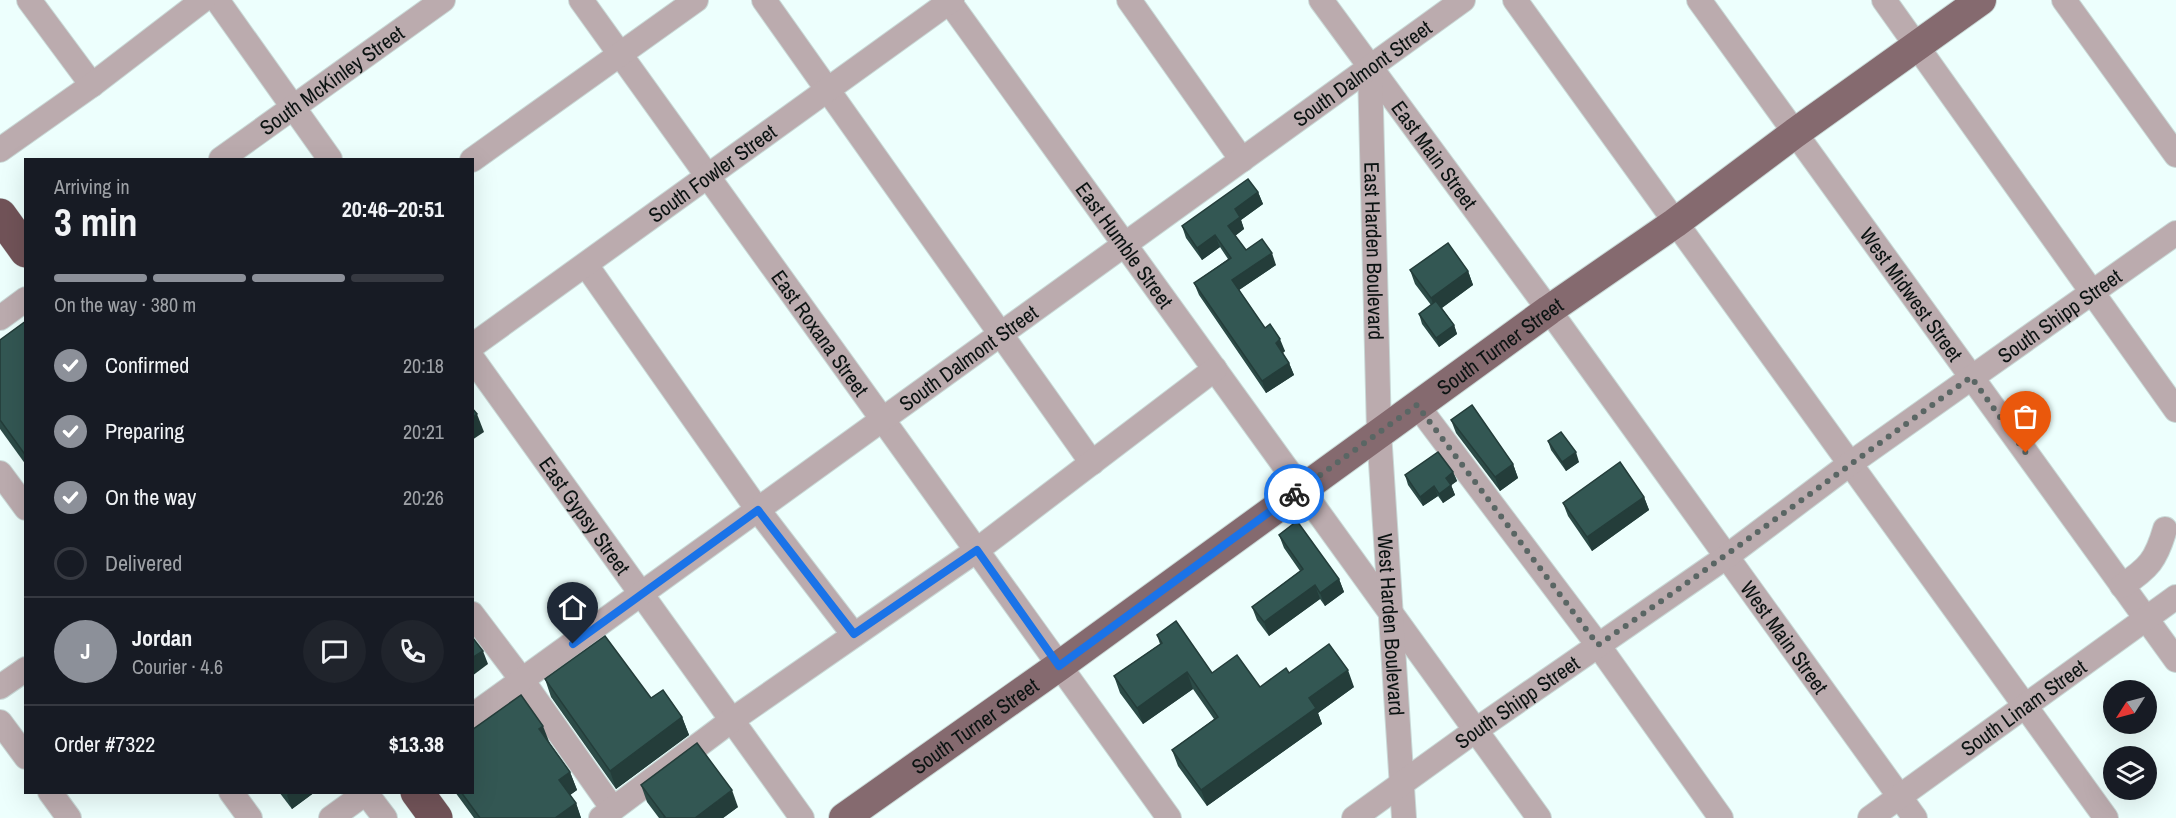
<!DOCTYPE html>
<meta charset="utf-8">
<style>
body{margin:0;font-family:"Archivo Narrow",sans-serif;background:#20242c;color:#f1f3f6;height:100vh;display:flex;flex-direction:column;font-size:22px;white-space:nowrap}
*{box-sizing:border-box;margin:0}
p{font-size:20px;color:#9ea1a6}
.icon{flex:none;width:33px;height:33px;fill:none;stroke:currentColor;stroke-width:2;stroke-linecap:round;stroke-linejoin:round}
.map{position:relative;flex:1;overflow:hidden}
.sheet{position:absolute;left:24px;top:158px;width:450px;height:636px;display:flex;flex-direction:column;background:#171b24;border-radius:0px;box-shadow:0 6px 24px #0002}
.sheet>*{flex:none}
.needle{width:39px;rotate:234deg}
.tools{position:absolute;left:2103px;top:680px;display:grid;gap:12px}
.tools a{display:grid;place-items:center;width:54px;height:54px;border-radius:50%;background:#171b24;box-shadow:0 6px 24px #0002;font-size:30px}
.pin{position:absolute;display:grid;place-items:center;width:51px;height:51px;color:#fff;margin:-62px -26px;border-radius:50% 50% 50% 0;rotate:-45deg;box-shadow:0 0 6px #0007}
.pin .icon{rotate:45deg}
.courier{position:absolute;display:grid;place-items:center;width:60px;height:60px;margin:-30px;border:4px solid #1a73e8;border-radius:50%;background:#fff;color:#222;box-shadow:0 2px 8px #0007}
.headline em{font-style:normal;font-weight:700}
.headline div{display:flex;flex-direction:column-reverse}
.headline{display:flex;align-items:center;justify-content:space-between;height:102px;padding:0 30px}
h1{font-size:39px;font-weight:700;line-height:45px}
.bar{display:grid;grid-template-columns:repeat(4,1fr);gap:9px 6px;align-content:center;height:72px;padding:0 30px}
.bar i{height:8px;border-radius:4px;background:#363941}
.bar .active{background:#8c9099}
.bar p{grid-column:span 4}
.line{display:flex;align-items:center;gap:15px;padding:0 30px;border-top:2px solid #363941}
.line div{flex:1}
.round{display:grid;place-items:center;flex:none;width:63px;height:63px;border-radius:32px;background:#20242c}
ol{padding:0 30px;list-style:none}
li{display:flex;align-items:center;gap:18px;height:66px}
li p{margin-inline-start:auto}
li .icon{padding:6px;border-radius:50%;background:#8c9099;color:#fff;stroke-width:4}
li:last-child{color:#9ea1a6}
li i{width:33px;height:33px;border:3px solid #363941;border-radius:50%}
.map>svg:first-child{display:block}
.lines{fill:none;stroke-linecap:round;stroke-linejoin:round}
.minor-casing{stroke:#c9d9d7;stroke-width:26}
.major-casing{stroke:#c9d9d7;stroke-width:32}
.highway-casing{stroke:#c9d9d7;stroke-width:34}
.minor{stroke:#bbabae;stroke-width:24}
.major{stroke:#856a6f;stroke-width:30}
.highway{stroke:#715358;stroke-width:33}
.wall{fill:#2c4b47}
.shaded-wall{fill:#243d3a}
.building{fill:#335753;stroke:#243d3a;stroke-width:1.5}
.done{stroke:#5a6664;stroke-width:6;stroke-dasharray:0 10.8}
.route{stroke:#1a73e8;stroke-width:8}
.labels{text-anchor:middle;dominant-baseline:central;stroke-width:6;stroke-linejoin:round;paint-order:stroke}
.street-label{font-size:21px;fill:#0b1312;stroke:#fff}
</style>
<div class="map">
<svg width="2176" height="818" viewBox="0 0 2176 818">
<rect width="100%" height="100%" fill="#edfffd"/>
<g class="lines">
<defs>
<g id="minor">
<polyline points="29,0 92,85"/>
<polyline points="217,0 330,159"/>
<path id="s1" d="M581,0L1169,818"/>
<polyline points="764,0 1092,463"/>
<path id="s2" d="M948,0L1539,818"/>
<polyline points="1129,0 1242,160"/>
<path id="s3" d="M1321,0L1549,310L1915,818"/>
<polyline points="1515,0 2106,818"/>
<path id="s4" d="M1699,0L2176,660"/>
<polyline points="1884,0 2176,410"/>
<polyline points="2064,0 2176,155"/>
<path id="s5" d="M1370,69L1379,432L1404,818"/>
<polyline points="0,150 92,85 203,0"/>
<path id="s6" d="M221,159L443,0"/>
<polyline points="472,160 696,0"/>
<polyline points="586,265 758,510 854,635"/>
<polyline points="0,318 26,299"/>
<path id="s7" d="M472,346L952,0"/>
<path id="s8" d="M472,358L802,818"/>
<polyline points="1417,405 1598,645 1721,818"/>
<polyline points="0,473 26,508"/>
<path d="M2122,586C2149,568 2156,560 2165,529"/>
<polyline points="472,614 522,680 613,809"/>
<polyline points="0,687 26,669"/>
<path id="s9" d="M472,716L1463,0"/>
<polyline points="0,722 26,757"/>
<polyline points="50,792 69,818"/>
<polyline points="231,792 250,818"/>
<polyline points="366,793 385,818"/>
<polyline points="331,818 367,792"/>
<polyline points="601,818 732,720 977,550 1215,369"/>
<path id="s10" d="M1354,818L1476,730L1726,557L1851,463L2176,233"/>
<path id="s11" d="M1870,818L2176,597"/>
</g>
<g id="major">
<path id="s12" d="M844,818L1059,666L1549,310L1675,223L1795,133L1981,0"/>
</g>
<g id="highway">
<polyline points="0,215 26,251"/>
<polyline points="417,792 436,818"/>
</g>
</defs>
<use href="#minor" class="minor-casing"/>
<use href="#major" class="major-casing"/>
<use href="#highway" class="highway-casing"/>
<use href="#minor" class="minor"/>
<use href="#major" class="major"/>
<use href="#highway" class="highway"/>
</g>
<g class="wall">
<polygon points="1258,192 1263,204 1241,220 1244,229 1235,236 1246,250 1276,265 1239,290 1265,328 1285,351 1283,353 1289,363 1294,375 1266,393 1199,295 1194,283 1228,259 1220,247 1202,260 1186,238 1182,226"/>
<polygon points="1410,270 1468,271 1473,285 1442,308 1454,325 1457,334 1439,347 1422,324 1419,314 1431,305 1415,284"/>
<polygon points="26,321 26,465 0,429 0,340"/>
<polygon points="1451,420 1513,464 1518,478 1500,491 1456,433"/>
<polygon points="1548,441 1579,462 1566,471 1551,450"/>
<polygon points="1453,472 1457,481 1451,485 1455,495 1443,503 1438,496 1423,506 1408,485 1405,475"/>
<polygon points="1644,497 1649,510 1592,551 1568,516 1563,503"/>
<polygon points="1279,535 1339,579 1344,592 1325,606 1320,599 1269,636 1257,620 1252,607 1300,571 1284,548"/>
<polygon points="1157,635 1212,673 1260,687 1289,673 1354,687 1318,713 1322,724 1207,806 1178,766 1172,750 1214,719 1193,689 1143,724 1120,693 1114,676 1160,644"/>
<polygon points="545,679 651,698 682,717 689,735 616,789 551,697"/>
<polygon points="549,742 570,772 577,790 570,795 576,803 581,818 474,818 455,792 472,792"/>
<polygon points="641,785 738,807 723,818 659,818 647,802"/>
<polygon points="279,792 315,792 292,809"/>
</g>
<g class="shaded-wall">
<polygon points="1258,192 1263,204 1241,220 1244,229 1232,238 1228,226 1235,209"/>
<polygon points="1215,235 1220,247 1202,260 1197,248"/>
<polygon points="1272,253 1276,265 1236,292 1232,280"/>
<polygon points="1468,271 1473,285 1436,312 1431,298"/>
<polygon points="1454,325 1457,334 1439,347 1436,338"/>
<polygon points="1280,339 1285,351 1280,355 1276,343"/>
<polygon points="1289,363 1294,375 1266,393 1262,381"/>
<polygon points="477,414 484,432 472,440 472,418"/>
<polygon points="1576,452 1579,462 1566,471 1562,462"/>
<polygon points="1513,464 1518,478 1500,491 1495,477"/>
<polygon points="1453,472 1457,481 1449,487 1446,478"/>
<polygon points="1451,485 1455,495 1443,503 1439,494"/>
<polygon points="1434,486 1438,496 1423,506 1420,497"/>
<polygon points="1644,497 1649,510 1592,551 1587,537"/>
<polygon points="1339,579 1344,592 1325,606 1320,593"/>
<polygon points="1315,585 1320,599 1269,636 1264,622"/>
<polygon points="483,651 488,664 472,676 472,658"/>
<polygon points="1348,670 1354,687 1318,713 1322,724 1207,806 1201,790 1309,698"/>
<polygon points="1187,672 1193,689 1143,724 1137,708"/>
<polygon points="682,717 689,735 616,789 610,771"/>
<polygon points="543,726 550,744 539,729"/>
<polygon points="570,772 577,790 566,798 559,780"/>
<polygon points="732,790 738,807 723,818 695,818"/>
<polygon points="290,792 315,792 292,809 287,795"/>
<polygon points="576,803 581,818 555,818"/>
</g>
<g class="building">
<polygon points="1248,179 1258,192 1235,209 1240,217 1228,226 1246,250 1262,239 1272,253 1232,280 1265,328 1270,324 1280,339 1276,343 1289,363 1262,381 1194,283 1231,258 1215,235 1197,248 1182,226"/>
<polygon points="1448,243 1468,271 1431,298 1410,270"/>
<polygon points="1436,301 1454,325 1436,338 1419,314"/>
<polygon points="26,321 26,456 0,420 0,340"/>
<polygon points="1472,405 1513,464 1495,477 1451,420"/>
<polygon points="472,408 477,414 472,418"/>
<polygon points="1561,432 1576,452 1562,462 1548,441"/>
<polygon points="1438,452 1453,472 1446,478 1451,485 1439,494 1434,486 1420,497 1405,475"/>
<polygon points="1620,462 1644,497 1587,537 1563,503"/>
<polygon points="1297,521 1339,579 1320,593 1315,585 1264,622 1252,607 1303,569 1279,535"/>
<polygon points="1176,621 1212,673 1237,655 1260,687 1286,668 1289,673 1329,644 1348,670 1309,698 1316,708 1201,790 1172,750 1218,717 1187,672 1137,708 1114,676 1162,643 1157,635"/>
<polygon points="605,636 651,698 663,690 682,717 610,771 545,679"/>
<polygon points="472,637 483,651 472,658"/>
<polygon points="521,695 543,726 539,729 570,772 559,780 576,803 555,818 480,818 461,792 472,792 472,730"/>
<polygon points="697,743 732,790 695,818 664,818 665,817 641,785"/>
</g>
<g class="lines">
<path class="done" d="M1294,494L1417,405L1598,645C1725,558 1847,466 1971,377L2026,453"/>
<polyline class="route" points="573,644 758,510 854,634 977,550 1059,666 1294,494"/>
</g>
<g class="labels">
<g class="street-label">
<text stroke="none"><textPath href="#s9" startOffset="1098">South Dalmont Street</textPath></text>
<text stroke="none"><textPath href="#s6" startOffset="136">South McKinley Street</textPath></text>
<text stroke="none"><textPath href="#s3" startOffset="192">East Main Street</textPath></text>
<text stroke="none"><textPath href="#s7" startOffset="296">South Fowler Street</textPath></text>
<text stroke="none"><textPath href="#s2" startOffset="302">East Humble Street</textPath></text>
<text stroke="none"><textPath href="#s5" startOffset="182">East Harden Boulevard</textPath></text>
<text stroke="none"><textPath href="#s4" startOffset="363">West Midwest Street</textPath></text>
<text stroke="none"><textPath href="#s10" startOffset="866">South Shipp Street</textPath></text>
<text stroke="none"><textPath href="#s1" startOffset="410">East Roxana Street</textPath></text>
<text stroke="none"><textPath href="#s12" startOffset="808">South Turner Street</textPath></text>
<text stroke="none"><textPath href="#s9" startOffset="612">South Dalmont Street</textPath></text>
<text stroke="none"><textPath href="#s8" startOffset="194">East Gypsy Street</textPath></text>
<text stroke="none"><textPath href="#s5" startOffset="556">West Harden Boulevard</textPath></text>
<text stroke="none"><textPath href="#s3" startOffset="788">West Main Street</textPath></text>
<text stroke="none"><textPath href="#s10" startOffset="200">South Shipp Street</textPath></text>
<text stroke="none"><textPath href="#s11" startOffset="189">South Linam Street</textPath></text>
<text stroke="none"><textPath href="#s12" startOffset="160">South Turner Street</textPath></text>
</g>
</g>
</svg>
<div class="tools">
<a><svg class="needle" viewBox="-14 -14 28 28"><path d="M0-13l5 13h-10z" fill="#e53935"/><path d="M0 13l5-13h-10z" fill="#9ea1a6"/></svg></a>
<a><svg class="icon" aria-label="layers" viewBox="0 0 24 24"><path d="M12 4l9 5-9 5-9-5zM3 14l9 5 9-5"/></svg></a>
</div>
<div class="pin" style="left:2026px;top:453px;background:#ea580c"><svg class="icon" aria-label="bag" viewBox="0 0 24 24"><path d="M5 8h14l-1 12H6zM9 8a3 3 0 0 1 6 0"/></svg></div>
<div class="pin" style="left:573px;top:644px;background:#1f2937"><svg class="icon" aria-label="home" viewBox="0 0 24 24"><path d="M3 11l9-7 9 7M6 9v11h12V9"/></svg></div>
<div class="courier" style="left:1294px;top:494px"><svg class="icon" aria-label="bike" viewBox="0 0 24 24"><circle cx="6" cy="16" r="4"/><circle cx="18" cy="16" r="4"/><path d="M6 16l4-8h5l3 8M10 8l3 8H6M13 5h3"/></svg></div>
<section class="sheet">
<div class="headline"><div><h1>3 min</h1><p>Arriving in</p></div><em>20:46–20:51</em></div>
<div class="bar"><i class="active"></i><i class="active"></i><i class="active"></i><i></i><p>On the way · 380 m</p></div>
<ol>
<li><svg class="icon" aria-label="check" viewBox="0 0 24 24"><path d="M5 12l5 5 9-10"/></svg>Confirmed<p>20:18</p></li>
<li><svg class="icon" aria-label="check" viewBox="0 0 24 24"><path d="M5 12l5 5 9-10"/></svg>Preparing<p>20:21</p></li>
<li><svg class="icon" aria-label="check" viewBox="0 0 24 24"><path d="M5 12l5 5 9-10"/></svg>On the way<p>20:26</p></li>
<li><i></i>Delivered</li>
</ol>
<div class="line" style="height:108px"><b class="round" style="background:#8c9099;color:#fff">J</b><div><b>Jordan</b><p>Courier · 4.6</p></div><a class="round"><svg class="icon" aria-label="chat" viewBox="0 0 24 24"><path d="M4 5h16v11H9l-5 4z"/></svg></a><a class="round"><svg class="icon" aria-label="phone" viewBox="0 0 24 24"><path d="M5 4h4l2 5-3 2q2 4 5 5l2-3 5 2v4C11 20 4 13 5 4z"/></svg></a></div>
<div class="line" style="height:78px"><div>Order #7322</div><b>$13.38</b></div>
</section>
</div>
